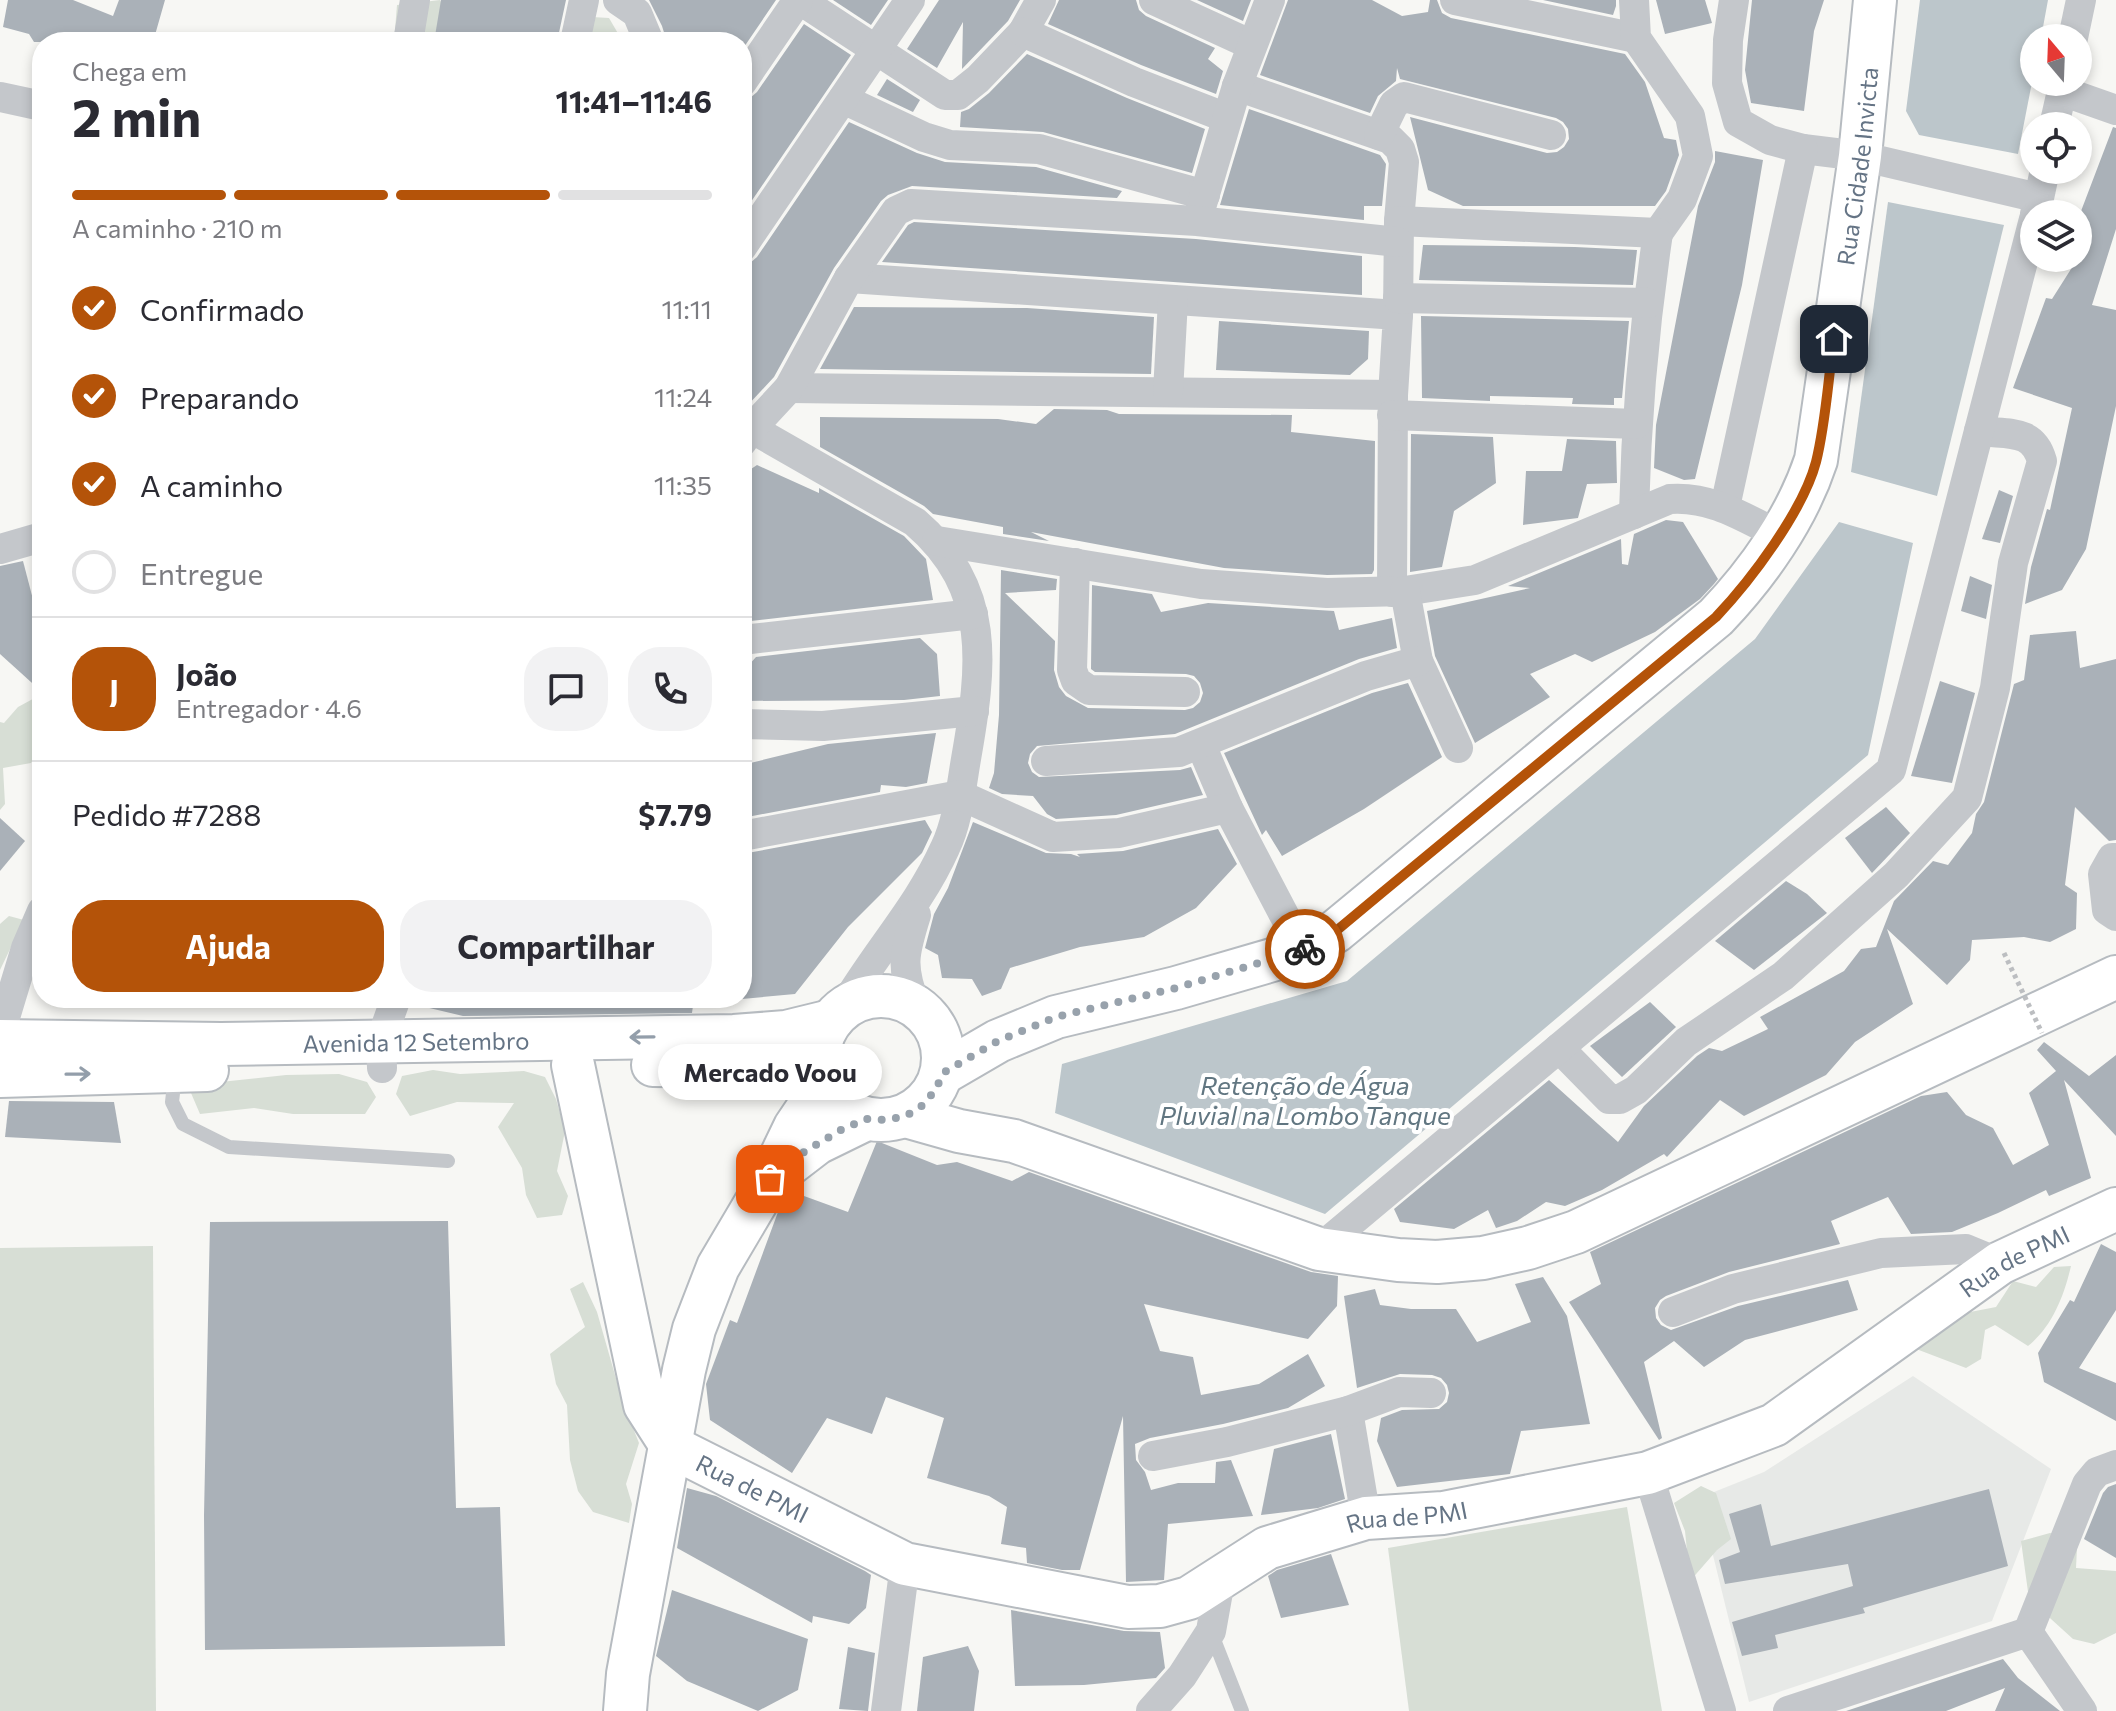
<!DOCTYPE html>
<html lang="pt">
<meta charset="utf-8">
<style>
body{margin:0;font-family:Commissioner,sans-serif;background:#f2f2f3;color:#2b2b33;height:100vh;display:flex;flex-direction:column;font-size:30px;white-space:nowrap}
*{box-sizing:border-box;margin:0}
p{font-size:26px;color:#7c7c81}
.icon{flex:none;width:44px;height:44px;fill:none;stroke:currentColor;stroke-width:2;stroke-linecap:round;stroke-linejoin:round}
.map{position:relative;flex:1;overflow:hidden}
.side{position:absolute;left:32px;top:32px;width:720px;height:976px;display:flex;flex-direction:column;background:#fff;border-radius:32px;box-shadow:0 4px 12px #0003}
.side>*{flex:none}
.needle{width:52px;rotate:341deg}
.fabs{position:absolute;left:2020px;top:24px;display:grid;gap:16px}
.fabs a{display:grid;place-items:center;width:72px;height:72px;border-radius:50%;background:#fff;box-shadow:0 4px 12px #0003;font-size:40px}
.pin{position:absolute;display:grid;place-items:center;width:68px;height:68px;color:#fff;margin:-34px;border-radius:16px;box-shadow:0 4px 12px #0006}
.courier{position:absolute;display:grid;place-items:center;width:80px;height:80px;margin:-40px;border:6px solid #b45309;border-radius:50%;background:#fff;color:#222;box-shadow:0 2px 10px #0007}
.bubble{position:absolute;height:56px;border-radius:28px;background:#fff;box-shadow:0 4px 12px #0003;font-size:26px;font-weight:700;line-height:56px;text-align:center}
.overview em{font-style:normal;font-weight:700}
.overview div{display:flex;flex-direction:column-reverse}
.overview{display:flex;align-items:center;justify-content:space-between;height:136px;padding:0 40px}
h1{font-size:52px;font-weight:700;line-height:60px}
.bar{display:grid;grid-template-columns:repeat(4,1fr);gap:12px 8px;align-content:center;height:96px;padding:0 40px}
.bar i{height:10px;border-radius:6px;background:#e1e1e2}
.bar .on{background:#b45309}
.bar p{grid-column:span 4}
.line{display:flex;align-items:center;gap:20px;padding:0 40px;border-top:2px solid #e1e1e2}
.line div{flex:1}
.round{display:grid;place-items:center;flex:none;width:84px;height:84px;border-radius:32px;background:#f2f2f3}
ol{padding:0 40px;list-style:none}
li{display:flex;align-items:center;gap:24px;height:88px}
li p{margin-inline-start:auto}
li .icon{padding:8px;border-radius:50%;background:#b45309;color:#fff;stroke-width:4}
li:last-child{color:#7c7c81}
li i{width:44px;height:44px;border:4px solid #e1e1e2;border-radius:50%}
.primary-button{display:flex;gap:16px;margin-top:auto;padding:16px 40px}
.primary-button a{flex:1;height:92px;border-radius:32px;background:#b45309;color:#fff;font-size:32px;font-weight:700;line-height:92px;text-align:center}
.primary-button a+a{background:#f2f2f3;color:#2b2b33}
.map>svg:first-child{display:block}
.built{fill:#e7e9e7}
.green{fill:#d7ded5}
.water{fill:#bcc6cb}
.building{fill:#aab1b8}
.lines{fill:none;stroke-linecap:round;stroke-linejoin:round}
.secondary-casing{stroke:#b6bbc0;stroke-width:46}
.lane{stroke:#c4c7cb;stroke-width:14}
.street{stroke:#c4c7cb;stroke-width:30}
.secondary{stroke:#fff;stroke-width:42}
.path-bridge{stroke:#bcbec1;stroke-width:5;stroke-dasharray:4 4;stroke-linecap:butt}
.oneway{stroke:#939eaa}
.done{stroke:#98a2ac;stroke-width:8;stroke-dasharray:0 14.4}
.route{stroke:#b45309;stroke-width:10}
.labels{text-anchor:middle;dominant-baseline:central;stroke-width:8;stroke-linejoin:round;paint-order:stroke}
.street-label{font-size:24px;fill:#657485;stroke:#fff}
.water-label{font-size:26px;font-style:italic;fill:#617681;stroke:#fff}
</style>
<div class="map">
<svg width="2116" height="1711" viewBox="0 0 2116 1711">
<rect width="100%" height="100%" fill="#f7f7f4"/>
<polygon class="built" points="1913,1376 2051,1469 1992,1621 1749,1702 1699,1498 1764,1472"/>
<g class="green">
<polygon points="440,0 460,37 457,42 394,42 397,5"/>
<polygon points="592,17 609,18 623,42 589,42"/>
<polygon points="42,694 42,745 31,763 3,768 5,804 0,810 0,722 4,723 18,707"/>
<polygon points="9,916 24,920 0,970 0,924"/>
<polygon points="433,1070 460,1074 524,1071 545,1077 556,1099 565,1131 557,1171 568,1196 562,1215 537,1218 526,1195 522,1168 498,1127 514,1103 457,1102 410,1116 396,1094 402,1076"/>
<polygon points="339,1074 367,1082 376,1097 365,1114 293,1114 254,1108 200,1114 191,1093 192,1085 286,1075"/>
<polygon points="153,1246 156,1711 0,1711 0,1248"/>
<path d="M2071,1266C2064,1296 2052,1327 2028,1346L1995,1325L1985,1330L1981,1359L1966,1368L1911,1347L1965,1313L1996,1307L2013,1281L2036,1287L2054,1267Z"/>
<polygon points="583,1282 597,1312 623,1403 639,1443 626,1484 632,1504 629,1523 593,1512 578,1491 570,1460 567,1405 556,1384 550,1354 585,1327 570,1289"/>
<polygon points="1701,1486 1716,1493 1731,1539 1717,1550 1690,1581 1685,1531 1674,1503"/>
<polygon points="1627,1507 1662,1711 1409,1711 1388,1548"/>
<polygon points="2050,1533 2065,1535 2077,1548 2076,1568 2116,1571 2116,1633 2094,1644 2073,1639 2029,1599 2021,1541"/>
</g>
<g class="water">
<polygon points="1920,0 2048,0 2041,38 2034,38 2034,72 2018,154 1919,135 1906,111"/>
<polygon points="1888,202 2004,225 1937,496 1851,472"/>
<polygon points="1839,522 1913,543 1868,755 1325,1214 1055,1113 1062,1064 1347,981 1755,639"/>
</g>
<g class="building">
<polygon points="8,0 73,0 113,16 119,0 165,0 153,42 34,42 29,34 3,27"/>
<polygon points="441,0 566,0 557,42 434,42"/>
<polygon points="649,0 776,0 742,50 742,42 667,42 662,26"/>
<polygon points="833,0 888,0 871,25"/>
<polygon points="939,0 1020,0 1008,21 962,69 963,22 937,68 907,49"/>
<polygon points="1059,0 1136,0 1139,10 1146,16 1215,48 1208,59 1223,71 1216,94 1141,65 1048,24"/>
<polygon points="1197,0 1251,0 1243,21"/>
<polygon points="1288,0 1372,0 1402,16 1428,12 1430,0 1437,0 1442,13 1451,18 1625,54 1645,82 1664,138 1676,140 1679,155 1666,191 1655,206 1463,206 1428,190 1410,117 1547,153 1557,152 1564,147 1569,139 1568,129 1563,122 1556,118 1400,79 1397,68 1396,81 1378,96 1370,113 1260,75"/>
<polygon points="1543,0 1616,0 1616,6 1613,15"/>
<polygon points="1656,0 1705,0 1712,23 1665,34"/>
<polygon points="1752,0 1824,0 1814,31 1804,111 1751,103 1745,70"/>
<polygon points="804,24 851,55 742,215 742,100 750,98 757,92"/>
<polygon points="1027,54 1127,98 1205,129 1192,173 1043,132 960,127 961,112 969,109 989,93"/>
<polygon points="887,79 920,100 913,112 877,95"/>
<polygon points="1249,109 1380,155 1386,164 1382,206 1364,206 1364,220 1220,205"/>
<polygon points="849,122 917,153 945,162 1036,167 1122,191 1117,198 912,186 888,195 881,201 834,268 774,377 747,406 742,405 742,265 750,263 757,257"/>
<polygon points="2113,127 2116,128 2116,229 2092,305 2116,310 2116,406 2086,549 2062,590 2025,604 2031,567 2047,509 2050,510 2072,408 2013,388 2046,298 2052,299 2078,258 2078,219"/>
<polygon points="1715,151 1763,160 1742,285 1695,479 1684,480 1654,468 1656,425 1698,206 1715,162"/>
<polygon points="914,222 1196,239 1362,256 1362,295 882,262 908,225"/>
<polygon points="1423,245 1575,247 1637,250 1633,285 1419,280"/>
<polygon points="854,307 1027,308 1154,317 1151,374 820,369"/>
<polygon points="1421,316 1629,321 1622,398 1614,398 1614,405 1572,404 1573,398 1490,396 1490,401 1422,398"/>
<polygon points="1219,321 1369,331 1368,359 1350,375 1216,370"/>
<polygon points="1054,409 1107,410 1119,414 1292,415 1291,432 1375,441 1374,570 1372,574 1327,575 1224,568 1031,532 1049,541 1003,534 1003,527 933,514 924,506 820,447 820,417 998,419 1036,424"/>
<polygon points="1411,434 1493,437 1496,483 1454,511 1442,567 1410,572"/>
<polygon points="1567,439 1616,441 1617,483 1587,484 1578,518 1523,525 1526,471 1562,471"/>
<polygon points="757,465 819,493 819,488 904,536 926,559 933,600 742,622 742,475"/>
<polygon points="1999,490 2013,496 2000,543 1982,539"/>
<polygon points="1666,520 1683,522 1718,579 1714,584 1700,599 1655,632 1592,662 1575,654 1530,674 1550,697 1475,743 1435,656 1427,611 1530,588 1508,586 1621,539 1622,564 1628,565 1634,534"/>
<polygon points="23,561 42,634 42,692 0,654 0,566"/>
<polygon points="1001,570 1057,579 1056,590 1005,593 1055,641 1054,670 1059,687 1066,696 1088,708 1185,710 1193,708 1200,702 1203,693 1200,683 1194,676 1186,674 1095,672 1091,669 1092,585 1152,594 1161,612 1208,603 1334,611 1339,630 1392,618 1397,648 1359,659 1175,734 1037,746 1030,754 1028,763 1032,772 1039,777 1180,770 1191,767 1203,795 1116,815 1056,819 1047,814 1033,796 1002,794 989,788 994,773 999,715"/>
<polygon points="1970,576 1992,585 1986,619 1961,611"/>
<polygon points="2076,631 2080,668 2116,659 2116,840 2109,841 2075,807 2065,885 2077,893 2076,929 2050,942 2024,937 1972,940 1970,960 1947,985 1887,929 1913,1004 1855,1042 1826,1075 1744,1116 1720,1100 1667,1157 1664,1154 1602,1190 1565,1206 1546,1202 1517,1221 1496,1228 1488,1210 1454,1229 1400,1222 1394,1209 1549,1080 1618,1142 1644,1106 1697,1056 1709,1048 1722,1051 1768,1029 1760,1017 1844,971 1861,949 1876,947 1894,901 1933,861 1948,865 1972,833 1976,814 1984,802 2014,684 2024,680 2030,635"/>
<polygon points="920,638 937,654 940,696 904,700 742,701 742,667 747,667 756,657"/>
<polygon points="1940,681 1975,693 1952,783 1911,776"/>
<polygon points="1408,683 1442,757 1364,809 1282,856 1266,830 1262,835 1224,753 1372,693"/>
<polygon points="936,733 927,783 906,787 881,785 880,792 742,818 742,765 828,744"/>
<polygon points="1886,807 1910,833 1872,873 1845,838"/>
<polygon points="0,818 25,841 0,871"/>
<polygon points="925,820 932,832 922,853 848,927 795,994 742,999 742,854"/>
<polygon points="973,822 1046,853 1071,854 1080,857 1077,854 1123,851 1218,829 1237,864 1196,908 1144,937 1080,947 1010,968 1001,989 982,996 972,979 942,978 938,955 925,948 934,914 948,888"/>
<polygon points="1786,881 1807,894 1827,913 1754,970 1715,941"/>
<polygon points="422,998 694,998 692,1013 463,1016 421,1006"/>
<polygon points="1650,1002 1676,1027 1622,1077 1590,1046"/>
<polygon points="2044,1042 2089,1076 2116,1055 2116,1136 2064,1080 2091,1178 2049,1196 2046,1190 1998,1213 1952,1232 1911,1234 1888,1197 1831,1221 1840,1244 1729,1272 1666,1296 1660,1300 1655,1308 1656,1318 1661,1325 1671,1330 1738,1306 1848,1280 1858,1310 1745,1340 1704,1367 1674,1341 1644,1362 1662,1438 1659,1440 1569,1302 1601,1284 1590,1252 1921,1096 1947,1092 1966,1115 1993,1128 2013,1165 2049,1145 2029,1093 2056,1071 2037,1050"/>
<polygon points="9,1101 114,1102 121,1143 5,1137"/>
<polygon points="877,1141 937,1165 957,1162 1012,1181 1029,1172 1311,1272 1338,1276 1337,1306 1308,1339 1144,1304 1160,1351 1193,1357 1201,1395 1259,1384 1308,1354 1325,1386 1288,1408 1223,1424 1150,1438 1135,1444 1136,1460 1145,1472 1151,1490 1178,1483 1215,1483 1216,1462 1231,1460 1253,1516 1168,1524 1164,1580 1126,1582 1123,1416 1080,1570 1062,1570 1027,1563 1026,1548 1001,1544 1007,1507 989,1496 927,1478 944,1418 886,1397 872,1434 827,1418 792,1473 710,1420 706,1384 730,1320 737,1323 778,1212 788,1195 793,1192 848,1212"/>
<polygon points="448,1221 456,1508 500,1507 505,1646 205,1650 204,1515 210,1222"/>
<polygon points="2101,1244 2116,1252 2116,1310 2079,1368 2116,1383 2116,1421 2044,1382 2038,1353 2070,1300 2074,1302"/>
<polygon points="1543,1277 1567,1316 1590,1424 1521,1431 1510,1474 1397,1487 1377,1441 1381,1418 1402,1410 1439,1409 1447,1402 1449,1393 1447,1385 1441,1378 1432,1375 1400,1374 1357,1388 1344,1296 1375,1289 1380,1305 1411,1309 1456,1309 1477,1342 1531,1322 1515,1284"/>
<polygon points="1331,1434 1345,1499 1318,1508 1261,1515 1274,1449"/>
<polygon points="2116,1484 2116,1558 2084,1539 2103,1493 2108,1487"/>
<polygon points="687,1488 716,1496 865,1571 871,1575 866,1608 849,1624 813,1616 812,1623 677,1548"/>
<polygon points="1989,1489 2008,1566 1863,1608 1865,1613 1775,1635 1778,1648 1742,1656 1732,1622 1853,1586 1848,1564 1725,1584 1719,1560 1740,1552 1729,1514 1761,1504 1771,1546"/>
<polygon points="1331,1554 1349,1605 1281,1618 1268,1576 1277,1570"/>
<polygon points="672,1590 808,1639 798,1690 758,1711 687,1681 656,1656"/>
<polygon points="1011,1610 1124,1631 1160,1632 1165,1668 1156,1678 1084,1685 1015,1686"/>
<polygon points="968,1646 979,1671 974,1711 917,1711 923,1657"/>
<polygon points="848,1647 875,1653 868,1711 839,1709"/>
<polygon points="2003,1659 2018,1678 2060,1711 1995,1711 2005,1688 1946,1711 1846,1711"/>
</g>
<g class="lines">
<defs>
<g id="secondary">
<circle cx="881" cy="1058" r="62"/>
<path id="s1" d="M0,1041L221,1044L734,1036L786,1032L831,1021"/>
<path id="s2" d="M573,1065L645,1405L672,1447L905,1564L1128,1607L1160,1606L1189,1598L1267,1548L1366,1518L1443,1513L1648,1473L1774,1425L2000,1263L2116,1209"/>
<polyline points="653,1065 783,1067 819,1070"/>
<path id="s3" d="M943,1073L998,1041L1056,1017L1176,988L1303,951L1336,931L1716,617C1758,573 1797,518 1816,460L1860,156L1875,0"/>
<polyline points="0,1076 207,1070"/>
<polyline points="906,1116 959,1131 1014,1141 1319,1249 1398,1260 1437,1262 1483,1258 1528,1248 1576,1232 2116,977"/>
<polyline points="774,1176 817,1143 866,1119"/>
<polyline points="625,1711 628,1674 684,1370 694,1329 718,1267 770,1179 795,1127 824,1084"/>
</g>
</defs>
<use href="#secondary" class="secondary-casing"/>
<g class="lane">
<polyline points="175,1076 172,1102 183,1124 229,1147 448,1161"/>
<polyline points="1211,1632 1242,1711"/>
</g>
<g class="street">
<polyline points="618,0 637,13 649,42"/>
<polyline points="800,0 945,95 958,95 978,79 1023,32 1041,0"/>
<polyline points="1154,0 1252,45"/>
<polyline points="1455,0 1636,38"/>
<polyline points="1634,0 1636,38 1690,116 1698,156 1682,199 1658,233"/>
<polyline points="1734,0 1728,40 1727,83 1738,122 1770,140 1803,149 1860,156 2039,198 2035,214"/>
<polyline points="1023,32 1134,82 1227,118"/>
<polyline points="2073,38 2081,0"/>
<polyline points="408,42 415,0"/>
<polyline points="575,42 584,0"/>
<polyline points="742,82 798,0"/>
<polyline points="1237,86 1390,139 1400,149 1404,162 1399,221 1398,315"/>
<polyline points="2062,91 2116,110"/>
<polyline points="0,97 42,106"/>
<polyline points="843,99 924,137 950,145 1039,149 1205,195"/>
<polyline points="2054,126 2064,82"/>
<polyline points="1379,135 1394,104 1404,97 1551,135"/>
<polyline points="2039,198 2045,170"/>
<polyline points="1199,214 1237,86 1270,0"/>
<path d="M1399,221L1658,233C1644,327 1636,420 1634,514"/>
<polyline points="742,247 910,0"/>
<polyline points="849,278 1398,315 1393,395 1392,592"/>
<polyline points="1398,298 1648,303"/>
<polyline points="789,388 1393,395"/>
<polyline points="1168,392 1173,300"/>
<polyline points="1392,415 1636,424"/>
<path d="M742,423L915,522C993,589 982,667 966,759C961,788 958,821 945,848C919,906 875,953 843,1008"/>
<polyline points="742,442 751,429 789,388 849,278 896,211 911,204 1197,221 1398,242"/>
<polyline points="1725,507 1803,149"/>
<path d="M937,541L1201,584L1327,593L1405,591L1475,580L1670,499C1711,496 1743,517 1779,535"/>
<polyline points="0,549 42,537"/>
<polyline points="1075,563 1072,670 1076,681 1089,690 1185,692"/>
<polyline points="1405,591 1418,661 1458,748"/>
<polyline points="742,640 973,614"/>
<polyline points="742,724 823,726 974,711"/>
<polyline points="1201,745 1228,808"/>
<polyline points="1046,761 1179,752 1366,676 1418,661"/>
<polyline points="742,836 960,795 1053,837 1119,833 1228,808 1303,951"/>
<polyline points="2116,858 2112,858 2103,874 2107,910 2116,916"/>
<path d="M916,915C904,953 900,967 916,1006"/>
<polyline points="0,1034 26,948 42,911"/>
<path d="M1559,1048L1609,1099H1620L1636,1090L1686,1042L1783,976L1896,875L1967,798L1995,688L2013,563L2042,461C2033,428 2008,435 1979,431"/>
<polyline points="382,1068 381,1040 396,998"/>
<polyline points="1319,1249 1891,770 2034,219"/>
<polyline points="1673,1312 1733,1289 1881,1253 1966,1249 2000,1263"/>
<polyline points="1348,1411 1366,1518"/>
<polyline points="1153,1456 1227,1442 1348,1411 1399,1392 1431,1393"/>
<polyline points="1648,1473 1721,1711"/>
<polyline points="2028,1632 2087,1484 2097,1472 2116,1465"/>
<polyline points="886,1711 905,1564"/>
<polyline points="1151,1711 1182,1676 1211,1631 1221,1575"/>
<polyline points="1788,1711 2028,1632 2082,1711"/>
</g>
<use href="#secondary" class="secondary"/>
<polyline class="path-bridge" points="2004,953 2042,1033"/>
</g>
<defs><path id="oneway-shaft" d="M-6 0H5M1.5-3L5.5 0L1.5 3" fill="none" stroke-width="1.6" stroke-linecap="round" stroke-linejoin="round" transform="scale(2)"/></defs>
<g class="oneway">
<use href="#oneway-shaft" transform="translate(642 1037) rotate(179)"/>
<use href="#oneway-shaft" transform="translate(78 1074) rotate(-1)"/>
</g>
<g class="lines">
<polyline class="done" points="770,1179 794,1158 841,1130 866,1119 886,1120 906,1116 923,1105 936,1089 943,1073 998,1041 1056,1017 1176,988 1305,949"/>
<path class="route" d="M1305,949L1336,931L1384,891L1716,617C1751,580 1803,511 1816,462C1826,422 1828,379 1834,339"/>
</g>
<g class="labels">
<g class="street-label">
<text stroke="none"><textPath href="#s3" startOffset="1398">Rua Cidade Invicta</textPath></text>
<text stroke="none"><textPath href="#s1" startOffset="416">Avenida 12 Setembro</textPath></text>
<text stroke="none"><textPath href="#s2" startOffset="1856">Rua de PMI</textPath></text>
<text stroke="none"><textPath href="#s2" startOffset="488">Rua de PMI</textPath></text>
<text stroke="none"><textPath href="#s2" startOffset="1184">Rua de PMI</textPath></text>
</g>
<g class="water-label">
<text x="1305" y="1084">Retenção de Água<tspan x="1305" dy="30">Pluvial na Lombo Tanque</tspan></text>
</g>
</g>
</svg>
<div class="fabs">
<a><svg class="needle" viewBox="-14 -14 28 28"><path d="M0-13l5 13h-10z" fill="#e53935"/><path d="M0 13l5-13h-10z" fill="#7c7c81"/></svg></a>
<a><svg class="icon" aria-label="locate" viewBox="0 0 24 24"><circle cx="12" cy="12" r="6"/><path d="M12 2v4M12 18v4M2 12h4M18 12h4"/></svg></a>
<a><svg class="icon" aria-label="layers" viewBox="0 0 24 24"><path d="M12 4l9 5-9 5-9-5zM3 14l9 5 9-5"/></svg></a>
</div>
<div class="pin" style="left:770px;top:1179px;background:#ea580c"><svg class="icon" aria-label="bag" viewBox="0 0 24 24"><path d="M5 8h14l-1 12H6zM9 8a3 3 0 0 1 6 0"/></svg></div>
<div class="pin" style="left:1834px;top:339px;background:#1f2937"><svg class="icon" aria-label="home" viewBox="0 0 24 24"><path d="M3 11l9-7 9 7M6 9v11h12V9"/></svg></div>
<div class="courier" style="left:1305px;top:949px"><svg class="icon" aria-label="bike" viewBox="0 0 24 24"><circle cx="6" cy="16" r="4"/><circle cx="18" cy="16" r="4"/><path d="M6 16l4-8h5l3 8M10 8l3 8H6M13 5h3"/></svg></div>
<div class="bubble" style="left:658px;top:1044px;width:224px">Mercado Voou</div>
<section class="side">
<div class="overview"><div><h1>2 min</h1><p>Chega em</p></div><em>11:41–11:46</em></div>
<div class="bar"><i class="on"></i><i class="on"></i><i class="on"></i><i></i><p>A caminho · 210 m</p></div>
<ol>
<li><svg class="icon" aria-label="check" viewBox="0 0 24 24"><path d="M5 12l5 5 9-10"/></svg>Confirmado<p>11:11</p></li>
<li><svg class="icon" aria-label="check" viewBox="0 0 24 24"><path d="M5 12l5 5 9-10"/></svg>Preparando<p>11:24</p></li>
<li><svg class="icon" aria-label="check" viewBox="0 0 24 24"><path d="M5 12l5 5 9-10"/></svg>A caminho<p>11:35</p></li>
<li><i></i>Entregue</li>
</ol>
<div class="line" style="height:144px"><b class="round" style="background:#b45309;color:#fff">J</b><div><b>João</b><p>Entregador · 4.6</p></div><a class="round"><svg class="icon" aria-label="chat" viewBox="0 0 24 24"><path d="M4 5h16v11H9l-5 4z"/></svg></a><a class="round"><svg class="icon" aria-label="phone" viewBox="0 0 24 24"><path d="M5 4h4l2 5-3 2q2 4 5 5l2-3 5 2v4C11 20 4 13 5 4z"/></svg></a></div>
<div class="line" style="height:104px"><div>Pedido #7288</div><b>$7.79</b></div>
<div class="primary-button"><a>Ajuda</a><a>Compartilhar</a></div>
</section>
</div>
